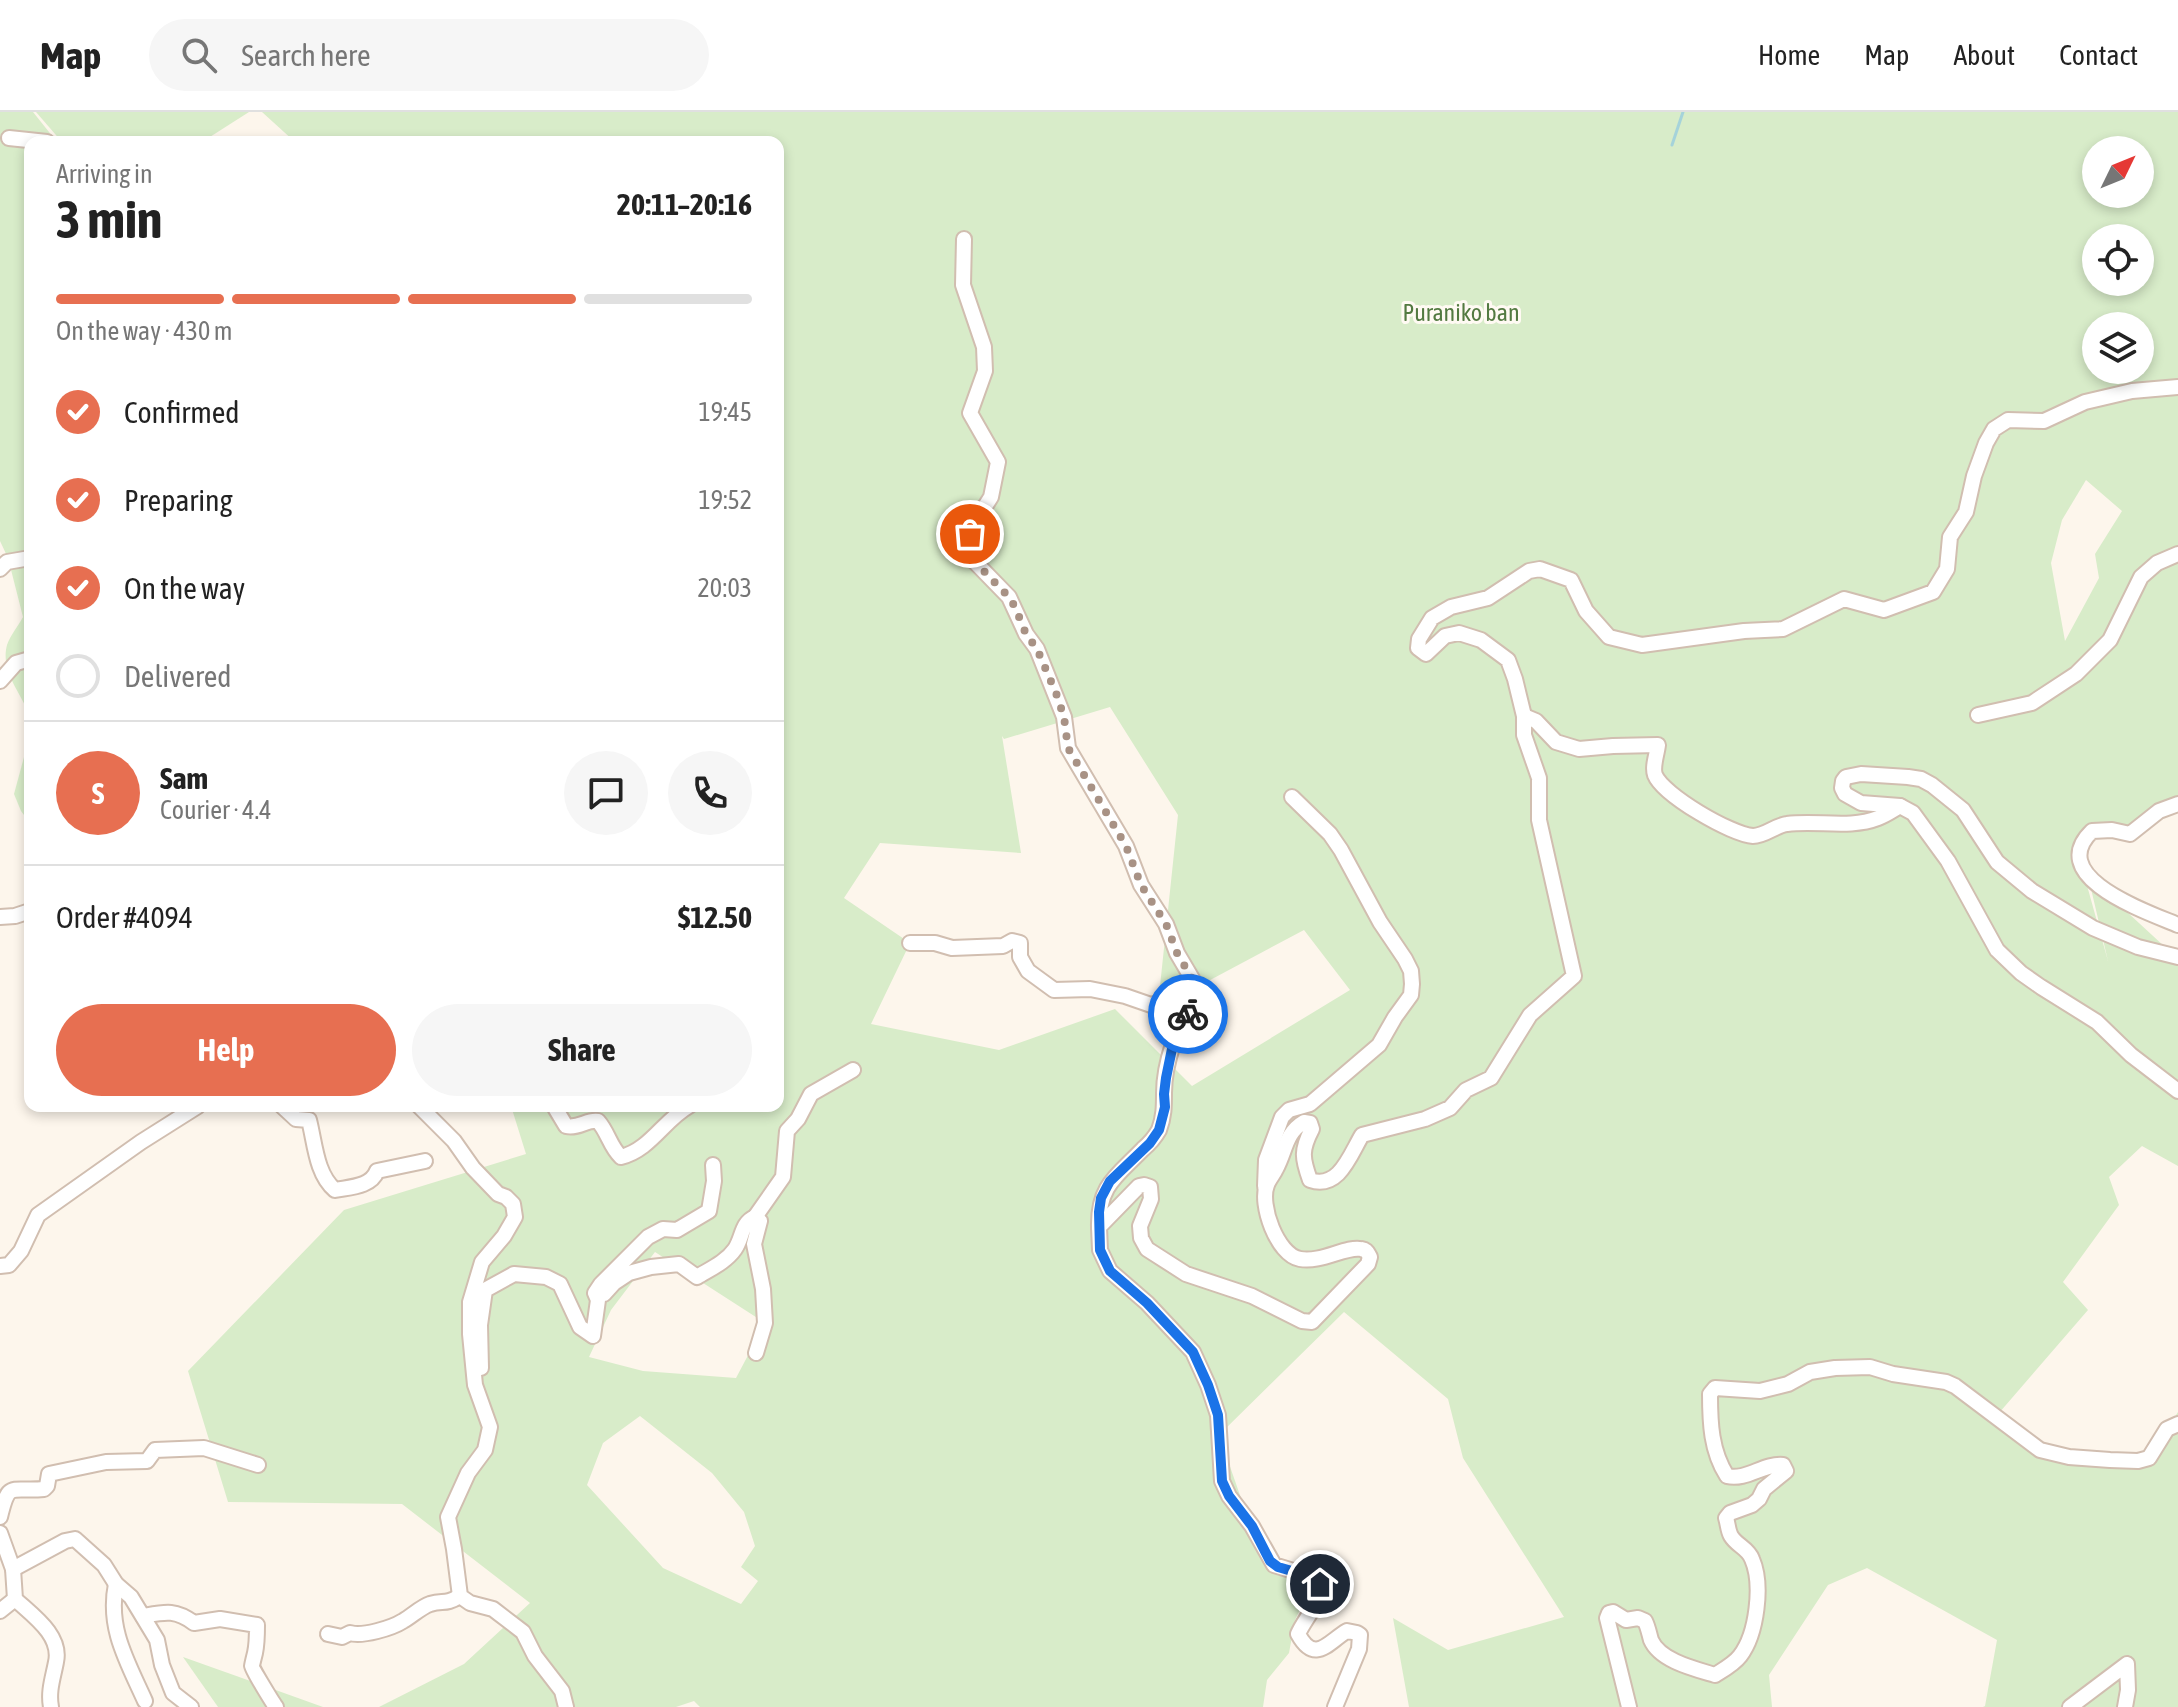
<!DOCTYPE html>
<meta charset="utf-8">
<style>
body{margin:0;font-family:"Asap Condensed",sans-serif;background:#f6f6f6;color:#222;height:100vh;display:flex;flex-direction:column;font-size:30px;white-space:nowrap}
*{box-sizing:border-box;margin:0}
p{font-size:26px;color:#767676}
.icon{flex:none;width:44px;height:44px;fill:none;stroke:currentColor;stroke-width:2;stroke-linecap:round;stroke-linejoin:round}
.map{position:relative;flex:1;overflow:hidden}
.side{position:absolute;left:24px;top:24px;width:760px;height:976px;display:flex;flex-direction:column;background:#fff;border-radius:16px;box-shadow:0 4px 12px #0003}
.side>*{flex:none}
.needle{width:52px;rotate:47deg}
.fabs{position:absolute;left:2082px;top:24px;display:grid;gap:16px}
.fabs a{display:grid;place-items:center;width:72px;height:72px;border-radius:50%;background:#fff;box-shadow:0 4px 12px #0003;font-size:40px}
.pin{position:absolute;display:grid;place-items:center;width:68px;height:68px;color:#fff;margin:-34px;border:4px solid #fff;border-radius:50%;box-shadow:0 2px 8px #0007}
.courier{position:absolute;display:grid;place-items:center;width:80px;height:80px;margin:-40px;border:6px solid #1a73e8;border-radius:50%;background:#fff;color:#222;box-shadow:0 2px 10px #0007}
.head em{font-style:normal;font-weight:700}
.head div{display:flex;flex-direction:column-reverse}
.head{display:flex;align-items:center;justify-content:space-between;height:136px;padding:0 32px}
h1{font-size:52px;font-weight:700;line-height:60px}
.bar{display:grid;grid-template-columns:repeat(4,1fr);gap:12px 8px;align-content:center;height:96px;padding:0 32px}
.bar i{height:10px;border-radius:6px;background:#e0e0e0}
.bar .current{background:#e76f51}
.bar p{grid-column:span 4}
.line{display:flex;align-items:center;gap:20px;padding:0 32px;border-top:2px solid #e0e0e0}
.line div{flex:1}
.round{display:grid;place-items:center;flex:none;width:84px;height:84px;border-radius:42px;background:#f6f6f6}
ol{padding:0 32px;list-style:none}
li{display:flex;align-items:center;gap:24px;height:88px}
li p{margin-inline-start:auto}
li .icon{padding:8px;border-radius:50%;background:#e76f51;color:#fff;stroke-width:4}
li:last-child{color:#767676}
li i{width:44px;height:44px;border:4px solid #e0e0e0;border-radius:50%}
.cta{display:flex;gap:16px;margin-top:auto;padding:16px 32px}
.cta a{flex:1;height:92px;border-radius:48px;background:#e76f51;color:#fff;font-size:32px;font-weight:700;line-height:92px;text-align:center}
.cta a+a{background:#f6f6f6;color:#222}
header{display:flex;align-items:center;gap:48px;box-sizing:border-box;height:112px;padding:0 40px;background:#fff;border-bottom:2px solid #e0e0e0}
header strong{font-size:38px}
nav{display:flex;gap:44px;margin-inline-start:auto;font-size:28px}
.search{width:560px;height:72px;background:#f6f6f6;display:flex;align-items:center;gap:20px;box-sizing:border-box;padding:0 28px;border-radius:44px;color:#767676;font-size:30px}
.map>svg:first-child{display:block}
.green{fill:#d8ecc9;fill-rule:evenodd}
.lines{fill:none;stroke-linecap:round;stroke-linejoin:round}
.stream{stroke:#a5d3da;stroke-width:3}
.minor-casing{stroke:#d1beb0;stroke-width:18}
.minor{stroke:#fff;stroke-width:14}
.done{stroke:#a89285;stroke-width:8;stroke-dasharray:0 14.4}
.route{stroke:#1a73e8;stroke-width:10}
.labels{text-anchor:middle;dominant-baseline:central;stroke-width:6;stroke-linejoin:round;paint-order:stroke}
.park-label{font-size:24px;fill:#537a41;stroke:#fffaf3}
</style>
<header>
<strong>Map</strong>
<div class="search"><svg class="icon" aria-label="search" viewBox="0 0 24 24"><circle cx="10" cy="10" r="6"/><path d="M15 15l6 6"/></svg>Search here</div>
<nav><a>Home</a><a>Map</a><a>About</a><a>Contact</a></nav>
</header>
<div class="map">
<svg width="2178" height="1595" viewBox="0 0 2178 1595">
<rect width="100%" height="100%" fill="#fdf6ec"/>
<g class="green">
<path d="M0,0H33L57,30H30V605C21,580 0,560 7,533C10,524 18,514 23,505L8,446L0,429Z"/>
<polygon points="36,0 249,0 202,30 62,30"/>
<path d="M262,0H2178V693L2130,722L2092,719L2083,759L2108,849L2088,764L2178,847V1054L2142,1034L2109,1065L2119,1093L2063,1170L2088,1198L1999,1301L2040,1338L2138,1349L2167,1317L2178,1300V1595H1983L1985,1594L1997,1528L1867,1456L1828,1473L1769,1563L1772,1595H1409L1393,1506L1448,1538L1564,1505L1463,1346L1448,1287L1344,1200L1219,1323L1265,1455L1311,1475L1295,1508L1289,1541L1267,1568L1263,1595H700L694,1589L676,1595H379L464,1552L530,1491L402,1392L228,1390L188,1259L344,1098L526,1042L511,994H778V30H295ZM2096,38H2140V82H2096ZM2096,126H2140V170H2096ZM2096,214H2140V258H2096ZM2086,368L2122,399L2095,442L2099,466L2065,529L2051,451L2062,408ZM1110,595L1178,703L1158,893L1197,875L1304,818L1350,878L1192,974L1115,897L999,938L871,912L910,831L844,786L880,731L1021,741L1002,624L1004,627ZM655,1140L765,1211L736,1266L643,1259L589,1245L611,1198ZM640,1304L712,1361L744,1400L755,1434L741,1455L758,1469L741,1492L663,1456L587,1373L603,1331Z"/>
<polygon points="30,623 30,711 21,699 14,682"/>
<polygon points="183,1545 323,1595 218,1595"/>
</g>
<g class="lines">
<polyline class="stream" points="1672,33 1683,0"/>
<defs>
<g id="minor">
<polyline points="9,26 47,30"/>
<path d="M964,127L963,173L984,235L985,259L970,301L998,350L991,385L977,407L970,422L969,437L974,449L1009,485L1026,522L1037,537L1064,605L1068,636L1126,734L1141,773L1166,812L1177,841L1197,875C1194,896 1180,912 1173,932C1168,947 1164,966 1164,981C1164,994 1164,1005 1159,1018C1155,1025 1149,1032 1143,1037C1117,1064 1098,1073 1099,1115"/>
<polyline points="0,457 7,450 30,446"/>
<polyline points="0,569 16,551 30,547"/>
<polyline points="1978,603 2032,591 2076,562 2110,528 2141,465 2157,451 2178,442"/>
<path d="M1524,604L1536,609L1556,630L1579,637L1613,634L1658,633C1657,642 1652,655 1655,663C1663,683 1732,723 1753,724C1765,724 1776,713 1787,712C1817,708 1850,717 1878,706C1886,703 1893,698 1900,694"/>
<path d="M2178,692L2159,699L2130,722L2112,718L2092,719C2044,765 2147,800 2178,813"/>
<polyline points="0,805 15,804 30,799"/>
<polyline points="910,831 935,831 952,836 1003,834 1012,829 1020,831 1020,845 1028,859 1054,878 1090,877 1125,884 1151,893 1170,887 1197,875"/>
<polyline points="2178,845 2138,835 2093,816 2032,779 1997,750 1963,698 1932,673 1921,667 1908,665 1861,662 1846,665 1843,669 1842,676 1845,682 1861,691 1900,694 1913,701 1948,749 1997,838 2021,861 2041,875 2097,910 2131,943 2178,979"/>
<path d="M282,994L296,1007L309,1008C315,1031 316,1062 335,1078C350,1075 371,1075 377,1059L425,1049"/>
<polyline points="419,994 454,1029 473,1056 498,1082 506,1085 513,1092 515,1105 504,1124 482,1150 470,1190 470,1222 475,1273 490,1315 485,1338 468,1361 448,1405 454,1437 460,1484 470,1491 493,1497 523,1520 535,1544 562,1579 566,1595"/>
<path d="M554,994L566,1014C579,1017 587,1007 598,1009C608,1020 610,1035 621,1045C650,1038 664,1008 689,994"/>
<polyline points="1265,1074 1266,1048 1282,1005 1289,998 1310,992 1379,933 1395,905 1411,883 1412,872 1411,859 1405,847 1380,810 1341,738 1330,722 1292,685"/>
<polyline points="755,1105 783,1065 787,1019 798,1007 811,982 853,958"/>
<polyline points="0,1154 9,1153 21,1139 38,1103 141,1030 198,994"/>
<path d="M604,1182L614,1171L629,1161L651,1155L679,1152L697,1165C710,1157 726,1150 735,1137C743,1125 741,1111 755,1105L760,1109L754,1132L763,1177L765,1211L756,1241"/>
<polyline points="481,1256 480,1213 485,1178 514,1162 546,1165 560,1172 580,1215 593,1224 598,1188 595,1181 601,1172 648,1125 663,1117 677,1118 709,1099 714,1069 713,1053"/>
<path d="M0,1405C9,1368 10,1380 44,1377L47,1374L49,1362L106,1350L147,1349L155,1338L204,1336L258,1353"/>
<path d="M0,1421L13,1457L15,1487C32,1503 62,1523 56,1550C53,1566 48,1579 51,1595"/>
<polyline points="13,1457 65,1429 75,1427 104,1453 116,1472 131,1485 157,1528 162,1553 173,1581 191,1595"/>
<path d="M116,1472C107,1516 127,1549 145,1589"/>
<polyline points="0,1499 15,1487"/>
<path d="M143,1504C165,1500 175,1497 194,1511L220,1507L257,1513C257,1522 257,1532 255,1541C255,1541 252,1553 252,1554C252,1557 273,1591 276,1595"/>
<path d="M328,1522L342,1525L350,1521C362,1525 392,1516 403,1509C412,1504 421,1495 430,1492C444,1488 445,1493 460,1484"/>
<path d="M1335,1595L1359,1537L1360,1523L1357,1521L1347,1519C1328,1530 1315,1553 1298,1522C1305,1505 1328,1484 1316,1466L1274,1453L1252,1414L1229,1384L1222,1369L1218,1303L1208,1273L1193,1240L1147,1191L1110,1159L1100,1138L1099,1115L1139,1074L1144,1073L1150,1075L1151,1087L1140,1114L1141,1126L1147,1137L1186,1162L1252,1184L1302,1209L1312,1210L1368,1152L1370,1145C1367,1140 1367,1138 1361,1137C1346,1134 1321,1151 1300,1147C1277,1143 1259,1092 1267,1073C1269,1067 1274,1062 1276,1057C1286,1039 1285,1021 1304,1010L1310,1011L1312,1017C1301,1038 1302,1046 1310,1068C1339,1078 1350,1043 1362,1023L1425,1007L1450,996L1466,978L1491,966L1530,903L1574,864L1539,708V666L1524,623V604L1515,567L1508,548L1481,528L1459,521L1445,524L1426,542L1418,536L1419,527L1432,506L1451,495L1488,486L1529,459L1540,457L1571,468L1586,499L1609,525L1642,533L1744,519L1783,517L1844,487L1884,498L1933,480L1947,457L1950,425L1966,400L1974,364L1986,331L1994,317L2008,308L2044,309L2085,290L2132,279L2178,275"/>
<path d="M1629,1595L1607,1506L1609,1501L1613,1500L1626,1508L1638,1506L1645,1509C1648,1515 1649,1521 1651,1528C1660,1549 1695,1557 1715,1563C1723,1558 1734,1552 1740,1544C1757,1522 1763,1472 1752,1447C1748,1436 1737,1434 1731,1424C1728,1419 1728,1412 1726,1406L1730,1401L1752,1393L1759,1387L1764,1377L1786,1359L1783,1353C1764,1351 1746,1369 1727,1364C1711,1339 1710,1311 1710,1282L1715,1276L1760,1279L1788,1272L1810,1260L1835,1256L1870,1255L1893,1262L1946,1270L1955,1274L2040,1338L2069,1345L2110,1348L2138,1349L2149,1346L2167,1317L2178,1312"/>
<polyline points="2070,1595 2127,1552 2128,1578 2125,1595"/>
</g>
</defs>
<use href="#minor" class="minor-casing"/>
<use href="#minor" class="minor"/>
</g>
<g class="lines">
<polyline class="done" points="970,422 969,437 974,449 1009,485 1015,495 1026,522 1037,537 1056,581 1064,605 1068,636 1126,734 1141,773 1166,812 1177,841 1197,875 1188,902"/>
<polyline class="route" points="1188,902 1173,932 1166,966 1164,982 1165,995 1159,1018 1150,1031 1110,1069 1101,1086 1099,1100 1100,1138 1110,1159 1147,1191 1193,1240 1208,1273 1218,1303 1222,1369 1229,1384 1252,1414 1270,1449 1278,1455 1316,1466 1320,1472"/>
</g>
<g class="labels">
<g class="park-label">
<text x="1461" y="200">Puraniko ban</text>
</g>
</g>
</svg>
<div class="fabs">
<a><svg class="needle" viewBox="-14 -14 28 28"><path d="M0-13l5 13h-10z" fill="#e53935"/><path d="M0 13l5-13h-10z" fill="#767676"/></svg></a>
<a><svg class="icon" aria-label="locate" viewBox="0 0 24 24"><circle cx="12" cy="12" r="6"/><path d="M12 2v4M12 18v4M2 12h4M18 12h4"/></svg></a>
<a><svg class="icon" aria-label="layers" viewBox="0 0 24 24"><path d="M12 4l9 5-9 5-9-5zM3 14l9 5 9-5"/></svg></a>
</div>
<div class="pin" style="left:970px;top:422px;background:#ea580c"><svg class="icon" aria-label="bag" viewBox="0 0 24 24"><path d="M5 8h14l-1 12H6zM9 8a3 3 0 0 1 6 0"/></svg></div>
<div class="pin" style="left:1320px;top:1472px;background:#1f2937"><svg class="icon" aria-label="home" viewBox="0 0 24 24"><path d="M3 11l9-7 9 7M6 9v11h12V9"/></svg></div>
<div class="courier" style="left:1188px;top:902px"><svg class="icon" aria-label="bike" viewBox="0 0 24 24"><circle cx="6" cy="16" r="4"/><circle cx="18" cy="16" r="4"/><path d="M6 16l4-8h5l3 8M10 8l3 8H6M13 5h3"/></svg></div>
<section class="side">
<div class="head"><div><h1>3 min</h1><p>Arriving in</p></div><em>20:11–20:16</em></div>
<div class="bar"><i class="current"></i><i class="current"></i><i class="current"></i><i></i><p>On the way · 430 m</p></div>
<ol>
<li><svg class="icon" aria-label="check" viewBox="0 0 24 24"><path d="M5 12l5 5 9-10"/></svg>Confirmed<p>19:45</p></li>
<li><svg class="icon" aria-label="check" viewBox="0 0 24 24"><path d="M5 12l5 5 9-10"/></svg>Preparing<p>19:52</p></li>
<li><svg class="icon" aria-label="check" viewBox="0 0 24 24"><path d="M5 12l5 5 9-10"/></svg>On the way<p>20:03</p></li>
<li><i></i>Delivered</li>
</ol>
<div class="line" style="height:144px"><b class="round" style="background:#e76f51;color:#fff">S</b><div><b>Sam</b><p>Courier · 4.4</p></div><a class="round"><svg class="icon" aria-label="chat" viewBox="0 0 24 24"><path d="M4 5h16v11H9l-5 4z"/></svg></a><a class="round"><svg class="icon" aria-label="phone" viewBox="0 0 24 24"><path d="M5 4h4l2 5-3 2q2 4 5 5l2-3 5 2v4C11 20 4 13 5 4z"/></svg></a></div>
<div class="line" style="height:104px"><div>Order #4094</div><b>$12.50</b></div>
<div class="cta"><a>Help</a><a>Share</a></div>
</section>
</div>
